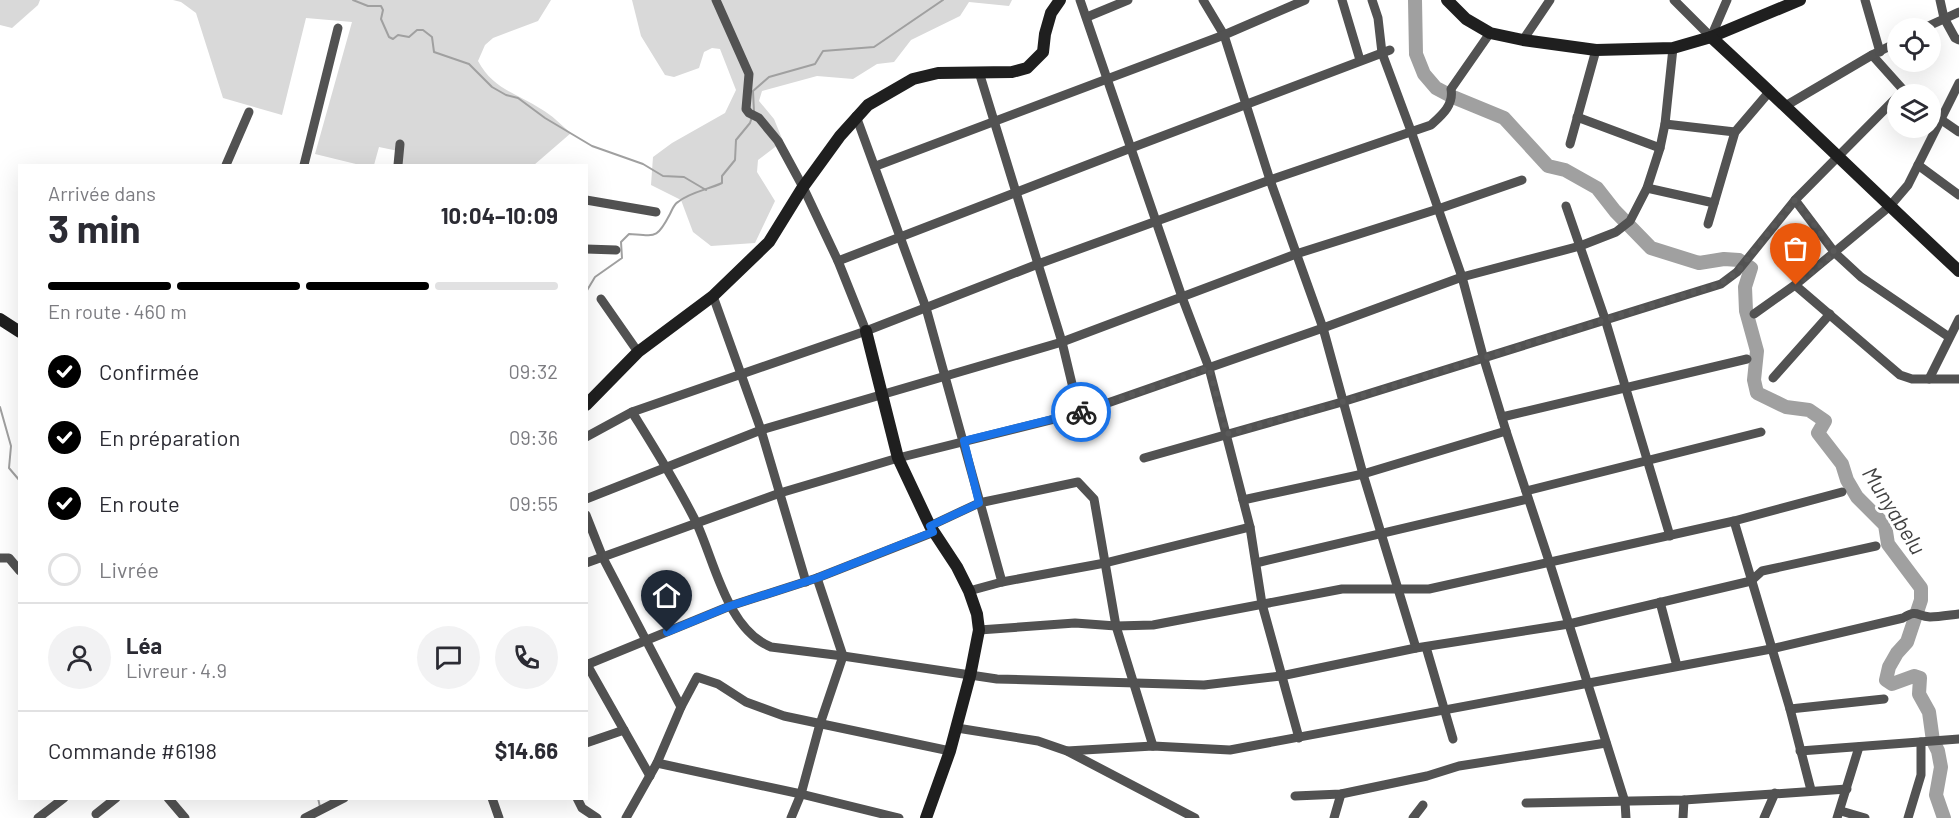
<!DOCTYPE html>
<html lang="fr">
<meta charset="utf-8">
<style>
body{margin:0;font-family:Barlow,sans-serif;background:#f2f2f3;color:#2b2b33;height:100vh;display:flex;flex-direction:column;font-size:22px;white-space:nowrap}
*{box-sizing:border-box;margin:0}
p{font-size:20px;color:#7c7c81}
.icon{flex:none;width:33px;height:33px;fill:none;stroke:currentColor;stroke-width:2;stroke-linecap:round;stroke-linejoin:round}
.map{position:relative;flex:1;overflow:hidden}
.drawer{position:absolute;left:18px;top:164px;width:570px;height:636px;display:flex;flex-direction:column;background:#fff;border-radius:0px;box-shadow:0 6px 24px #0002}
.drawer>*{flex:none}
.tools{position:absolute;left:1887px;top:18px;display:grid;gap:12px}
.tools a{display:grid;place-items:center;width:54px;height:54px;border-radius:50%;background:#fff;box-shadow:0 6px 24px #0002;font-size:30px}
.pin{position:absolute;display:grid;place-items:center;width:51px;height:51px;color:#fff;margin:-62px -26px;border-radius:50% 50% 50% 0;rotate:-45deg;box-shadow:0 0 6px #0007}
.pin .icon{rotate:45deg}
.courier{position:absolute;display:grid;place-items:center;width:60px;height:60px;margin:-30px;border:4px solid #1a73e8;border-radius:50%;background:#fff;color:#222;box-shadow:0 2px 8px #0007}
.head em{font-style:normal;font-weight:700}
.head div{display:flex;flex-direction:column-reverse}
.head{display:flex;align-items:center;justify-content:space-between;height:102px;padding:0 30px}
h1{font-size:39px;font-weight:700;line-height:45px}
.bar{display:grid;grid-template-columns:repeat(4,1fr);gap:9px 6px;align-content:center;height:72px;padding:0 30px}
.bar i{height:8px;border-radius:4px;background:#e1e1e2}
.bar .on{background:#000}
.bar p{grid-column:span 4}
.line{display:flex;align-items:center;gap:15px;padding:0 30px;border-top:2px solid #e1e1e2}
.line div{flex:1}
.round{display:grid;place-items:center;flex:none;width:63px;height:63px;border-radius:32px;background:#f2f2f3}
ol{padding:0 30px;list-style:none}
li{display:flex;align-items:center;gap:18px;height:66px}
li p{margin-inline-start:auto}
li .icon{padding:6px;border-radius:50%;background:#000;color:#fff;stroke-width:4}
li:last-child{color:#7c7c81}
li i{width:33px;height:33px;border:3px solid #e1e1e2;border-radius:50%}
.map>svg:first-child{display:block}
.green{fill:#d9d9d9}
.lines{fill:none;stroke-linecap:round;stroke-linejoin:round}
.stream{stroke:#a0a0a0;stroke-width:2}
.river{stroke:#a0a0a0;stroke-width:14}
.street{stroke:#525252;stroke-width:9}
.secondary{stroke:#1f1f1f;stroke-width:12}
.done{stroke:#595959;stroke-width:6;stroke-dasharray:0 10.8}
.route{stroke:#1a73e8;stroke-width:8}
.labels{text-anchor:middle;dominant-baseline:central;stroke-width:6;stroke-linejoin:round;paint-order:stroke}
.water-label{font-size:22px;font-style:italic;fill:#414141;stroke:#fff}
</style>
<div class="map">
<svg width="1959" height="818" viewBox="0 0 1959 818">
<rect width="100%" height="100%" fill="#fff"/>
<g class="green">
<polygon points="0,0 40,0 38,5 12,28 0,25"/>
<path d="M173,0H551L538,21L493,38L485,45L478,61C493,89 516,93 541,109C552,115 561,125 571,133L534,165H402L403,152L379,147L374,165H360L315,154L352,22L306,18L282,115L223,98L196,13L181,2Z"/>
<polygon points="632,0 1012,0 1009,6 969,2 960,16 911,40 894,62 877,64 853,79 817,76 762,91 759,101 774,119 783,141 758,160 757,172 775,201 755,243 711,246 693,232 681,200 651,185 653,157 672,143 725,113 736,90 720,49 712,48 704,52 699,68 674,77 665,75 641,36"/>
</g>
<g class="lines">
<g class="stream">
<polyline points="353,0 368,6 381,6 383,10 381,19 389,37 393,39 398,35 409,37 417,30 423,30 432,37 434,52 469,64 492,87 506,95 518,98 545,118 592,146 643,164 663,176 684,177 706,190"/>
<polyline points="754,112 753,91 769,77 815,64 823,51 874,47 943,0"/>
<path d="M586,292L595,277L622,258L621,242L629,234C656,236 657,239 670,214C672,210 674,204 678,202C690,192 707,190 722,183V176L735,160L736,140L750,123L752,117"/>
<polyline points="0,407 11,446 9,468 20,481"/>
<polyline points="318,798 320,807"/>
</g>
<polyline class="river" points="1415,0 1416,54 1424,74 1436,88 1453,97 1504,118 1548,166 1565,170 1597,188 1615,211 1651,248 1699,263 1724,259 1739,260 1751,268 1745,287 1746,311 1757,351 1754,380 1757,393 1786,407 1809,410 1825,421 1818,433 1842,464 1847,480 1857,497 1885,525 1888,544 1921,588 1921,600 1907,642 1897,653 1889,667 1886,680 1892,684 1914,676 1920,678 1919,694 1929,712 1933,741 1938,751 1941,767 1936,795 1944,818"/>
<g class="street">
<polyline points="716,0 749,74 746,109 749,113 759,118 778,141 803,187 838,261 866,331"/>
<polyline points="1080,0 1182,297 1209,368 1250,527 1262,604 1299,738"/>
<polyline points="1203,0 1224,35 1270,180 1323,328 1363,474 1416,648"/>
<polyline points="1342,0 1360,60"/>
<polyline points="1372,0 1378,18 1382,53 1411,131 1462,277 1483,356 1506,431 1549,561 1625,802 1626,818"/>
<polyline points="1674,0 1711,37 1727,0"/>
<polyline points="1865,0 1880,52"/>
<polyline points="1940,0 1944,18 1955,38 1959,40"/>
<polyline points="1087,17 1128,0"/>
<polyline points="1924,28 1959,12"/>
<polyline points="1523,40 1550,0"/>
<polyline points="1872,55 1907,94"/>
<polyline points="979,72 1062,342 1079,413"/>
<polyline points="1787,105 1872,55 1898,42"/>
<polyline points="1930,112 1959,132"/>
<polyline points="856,116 926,308 1002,582"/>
<polyline points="1577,117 1660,148"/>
<polyline points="1665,124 1735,132"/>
<polyline points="1570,144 1596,50"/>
<polyline points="226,165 249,112"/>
<polyline points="304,165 338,28"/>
<polyline points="398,165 400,144"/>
<polyline points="1918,165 1959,195"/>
<polyline points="876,166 1224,35 1305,0"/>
<polyline points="1647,188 1714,203"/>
<polyline points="586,200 656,212"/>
<polyline points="1795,200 1835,253 1861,277 1949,337"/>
<polyline points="1566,206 1605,319 1670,536"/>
<polyline points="1708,224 1735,132 1770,91"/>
<polyline points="586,249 616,250"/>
<polyline points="838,261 1131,148 1390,50"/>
<polyline points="1795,285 1900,375 1912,379 1959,379"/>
<polyline points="713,296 761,430 806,582"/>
<polyline points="601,299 638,352"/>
<polyline points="1754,314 1795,285 1890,206 1908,185 1959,83"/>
<polyline points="1773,378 1830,314"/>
<polyline points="1929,379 1959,319"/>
<path d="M632,412C655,449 678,485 697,524C715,563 727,629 771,647L843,656L997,679L1204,685L1281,676L1416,648L1569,624L1751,581L1762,571L1876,546"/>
<polyline points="1502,417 1747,359"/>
<path d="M586,437L632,412L866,331L1038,264L1270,180L1431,125C1442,115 1454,105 1451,89L1490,33"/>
<polyline points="1144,458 1342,402 1721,284 1737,272 1795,200 1898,96"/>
<polyline points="1526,491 1761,432"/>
<polyline points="586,499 761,430 1062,342 1296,254 1438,209 1522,180"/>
<polyline points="1243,500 1363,474 1506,431"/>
<polyline points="586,515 603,558 681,707"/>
<polyline points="1734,521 1790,709 1811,790"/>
<polyline points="930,526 979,503 1078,482 1094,499 1116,626 1153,746"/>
<polyline points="0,558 9,558 20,571"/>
<polyline points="586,563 780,493 898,458 1079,413 1323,328 1462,277 1580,246 1616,232 1630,221 1647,188 1660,148 1665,124 1673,48"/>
<polyline points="1256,563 1528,499"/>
<polyline points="969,591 1002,582 1105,563 1250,527"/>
<polyline points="1660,602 1677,666"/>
<polyline points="979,630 1075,623 1116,626 1153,625 1342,589 1429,589 1734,521 1842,492"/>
<polyline points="1426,647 1453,739"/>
<polyline points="586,663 650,776"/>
<polyline points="586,665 730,606 817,578 934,532"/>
<polyline points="1790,709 1884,699"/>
<polyline points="957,728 1038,741 1067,751 1195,818"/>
<polyline points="586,743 624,730"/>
<path d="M1067,751L1153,746L1230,750L1771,649L1903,618C1918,609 1916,616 1930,617C1939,617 1950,615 1959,614"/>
<polyline points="1800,751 1959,739"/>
<polyline points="657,763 801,794 899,818"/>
<polyline points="1295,796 1341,794 1427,776 1459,766 1606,743"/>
<polyline points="168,798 185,818"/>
<polyline points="492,798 499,818"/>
<polyline points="577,798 582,808 597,818"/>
<polyline points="1526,803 1684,800 1847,789"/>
<polyline points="1841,811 1865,818"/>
<polyline points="96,814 116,798"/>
<polyline points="38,818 64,798"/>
<polyline points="305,818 344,798"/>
<polyline points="626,818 657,763 681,707 697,677 718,684 746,702 784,716 950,751"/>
<polyline points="791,818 801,794 820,724 843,656 817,578"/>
<polyline points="1334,818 1341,794"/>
<polyline points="1413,818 1423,805"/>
<polyline points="1683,818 1684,800"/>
<polyline points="1764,818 1775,793"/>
<polyline points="1837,818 1859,747"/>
<polyline points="1908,818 1921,775 1921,742"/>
</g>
<g class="secondary">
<polyline points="1447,0 1466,19 1490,33 1523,40 1596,50 1673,48 1711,37 1800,0"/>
<path d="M1711,37C1795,114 1876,194 1959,271"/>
<polyline points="0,319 20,332"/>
<polyline points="866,331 898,458 930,526 957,567 969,591 977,614 979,630 970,676 950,751 926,818"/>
<polyline points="586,405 638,352 713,296 769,242 803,187 840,136 868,105 913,79 938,73 1012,72 1027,68 1043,52 1045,34 1051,13 1060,0"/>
</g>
</g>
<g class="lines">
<polyline class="done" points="1081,412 1209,368 1227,434 1342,402 1720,284 1737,272 1795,200 1835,253 1796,285"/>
<polyline class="route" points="667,632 730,606 817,578 933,532 930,526 979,503 964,441 1081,412"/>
</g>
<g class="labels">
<g class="water-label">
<text transform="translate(1895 510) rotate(58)">Munyabelu</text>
</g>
</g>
</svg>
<div class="tools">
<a><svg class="icon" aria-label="locate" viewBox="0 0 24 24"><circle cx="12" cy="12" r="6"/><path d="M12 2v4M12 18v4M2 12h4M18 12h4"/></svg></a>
<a><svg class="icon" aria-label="layers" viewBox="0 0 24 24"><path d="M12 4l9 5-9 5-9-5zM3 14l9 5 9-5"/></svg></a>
</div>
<div class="pin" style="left:1796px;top:285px;background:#ea580c"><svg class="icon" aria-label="bag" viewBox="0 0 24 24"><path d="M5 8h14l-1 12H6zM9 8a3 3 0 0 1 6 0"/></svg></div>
<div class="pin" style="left:667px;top:632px;background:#1f2937"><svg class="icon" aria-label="home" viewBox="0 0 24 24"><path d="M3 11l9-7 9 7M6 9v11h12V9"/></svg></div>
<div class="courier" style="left:1081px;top:412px"><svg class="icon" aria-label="bike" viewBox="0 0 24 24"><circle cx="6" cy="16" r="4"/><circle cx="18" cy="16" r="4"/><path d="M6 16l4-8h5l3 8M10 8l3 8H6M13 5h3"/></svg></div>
<section class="drawer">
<div class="head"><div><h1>3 min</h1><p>Arrivée dans</p></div><em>10:04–10:09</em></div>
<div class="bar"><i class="on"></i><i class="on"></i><i class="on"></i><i></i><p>En route · 460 m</p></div>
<ol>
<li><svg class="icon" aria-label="check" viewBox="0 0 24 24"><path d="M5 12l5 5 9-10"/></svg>Confirmée<p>09:32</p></li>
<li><svg class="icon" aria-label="check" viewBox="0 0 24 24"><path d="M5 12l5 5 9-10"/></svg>En préparation<p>09:36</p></li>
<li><svg class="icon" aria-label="check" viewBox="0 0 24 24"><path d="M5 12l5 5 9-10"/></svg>En route<p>09:55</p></li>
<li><i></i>Livrée</li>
</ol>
<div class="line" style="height:108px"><a class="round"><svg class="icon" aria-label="person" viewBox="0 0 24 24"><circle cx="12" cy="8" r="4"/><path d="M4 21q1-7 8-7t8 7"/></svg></a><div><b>Léa</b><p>Livreur · 4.9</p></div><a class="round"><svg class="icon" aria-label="chat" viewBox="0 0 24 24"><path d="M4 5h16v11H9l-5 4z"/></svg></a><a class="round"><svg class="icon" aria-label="phone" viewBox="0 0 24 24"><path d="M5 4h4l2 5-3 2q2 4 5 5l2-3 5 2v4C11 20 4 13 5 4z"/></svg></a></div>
<div class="line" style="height:78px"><div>Commande #6198</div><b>$14.66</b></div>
</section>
</div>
